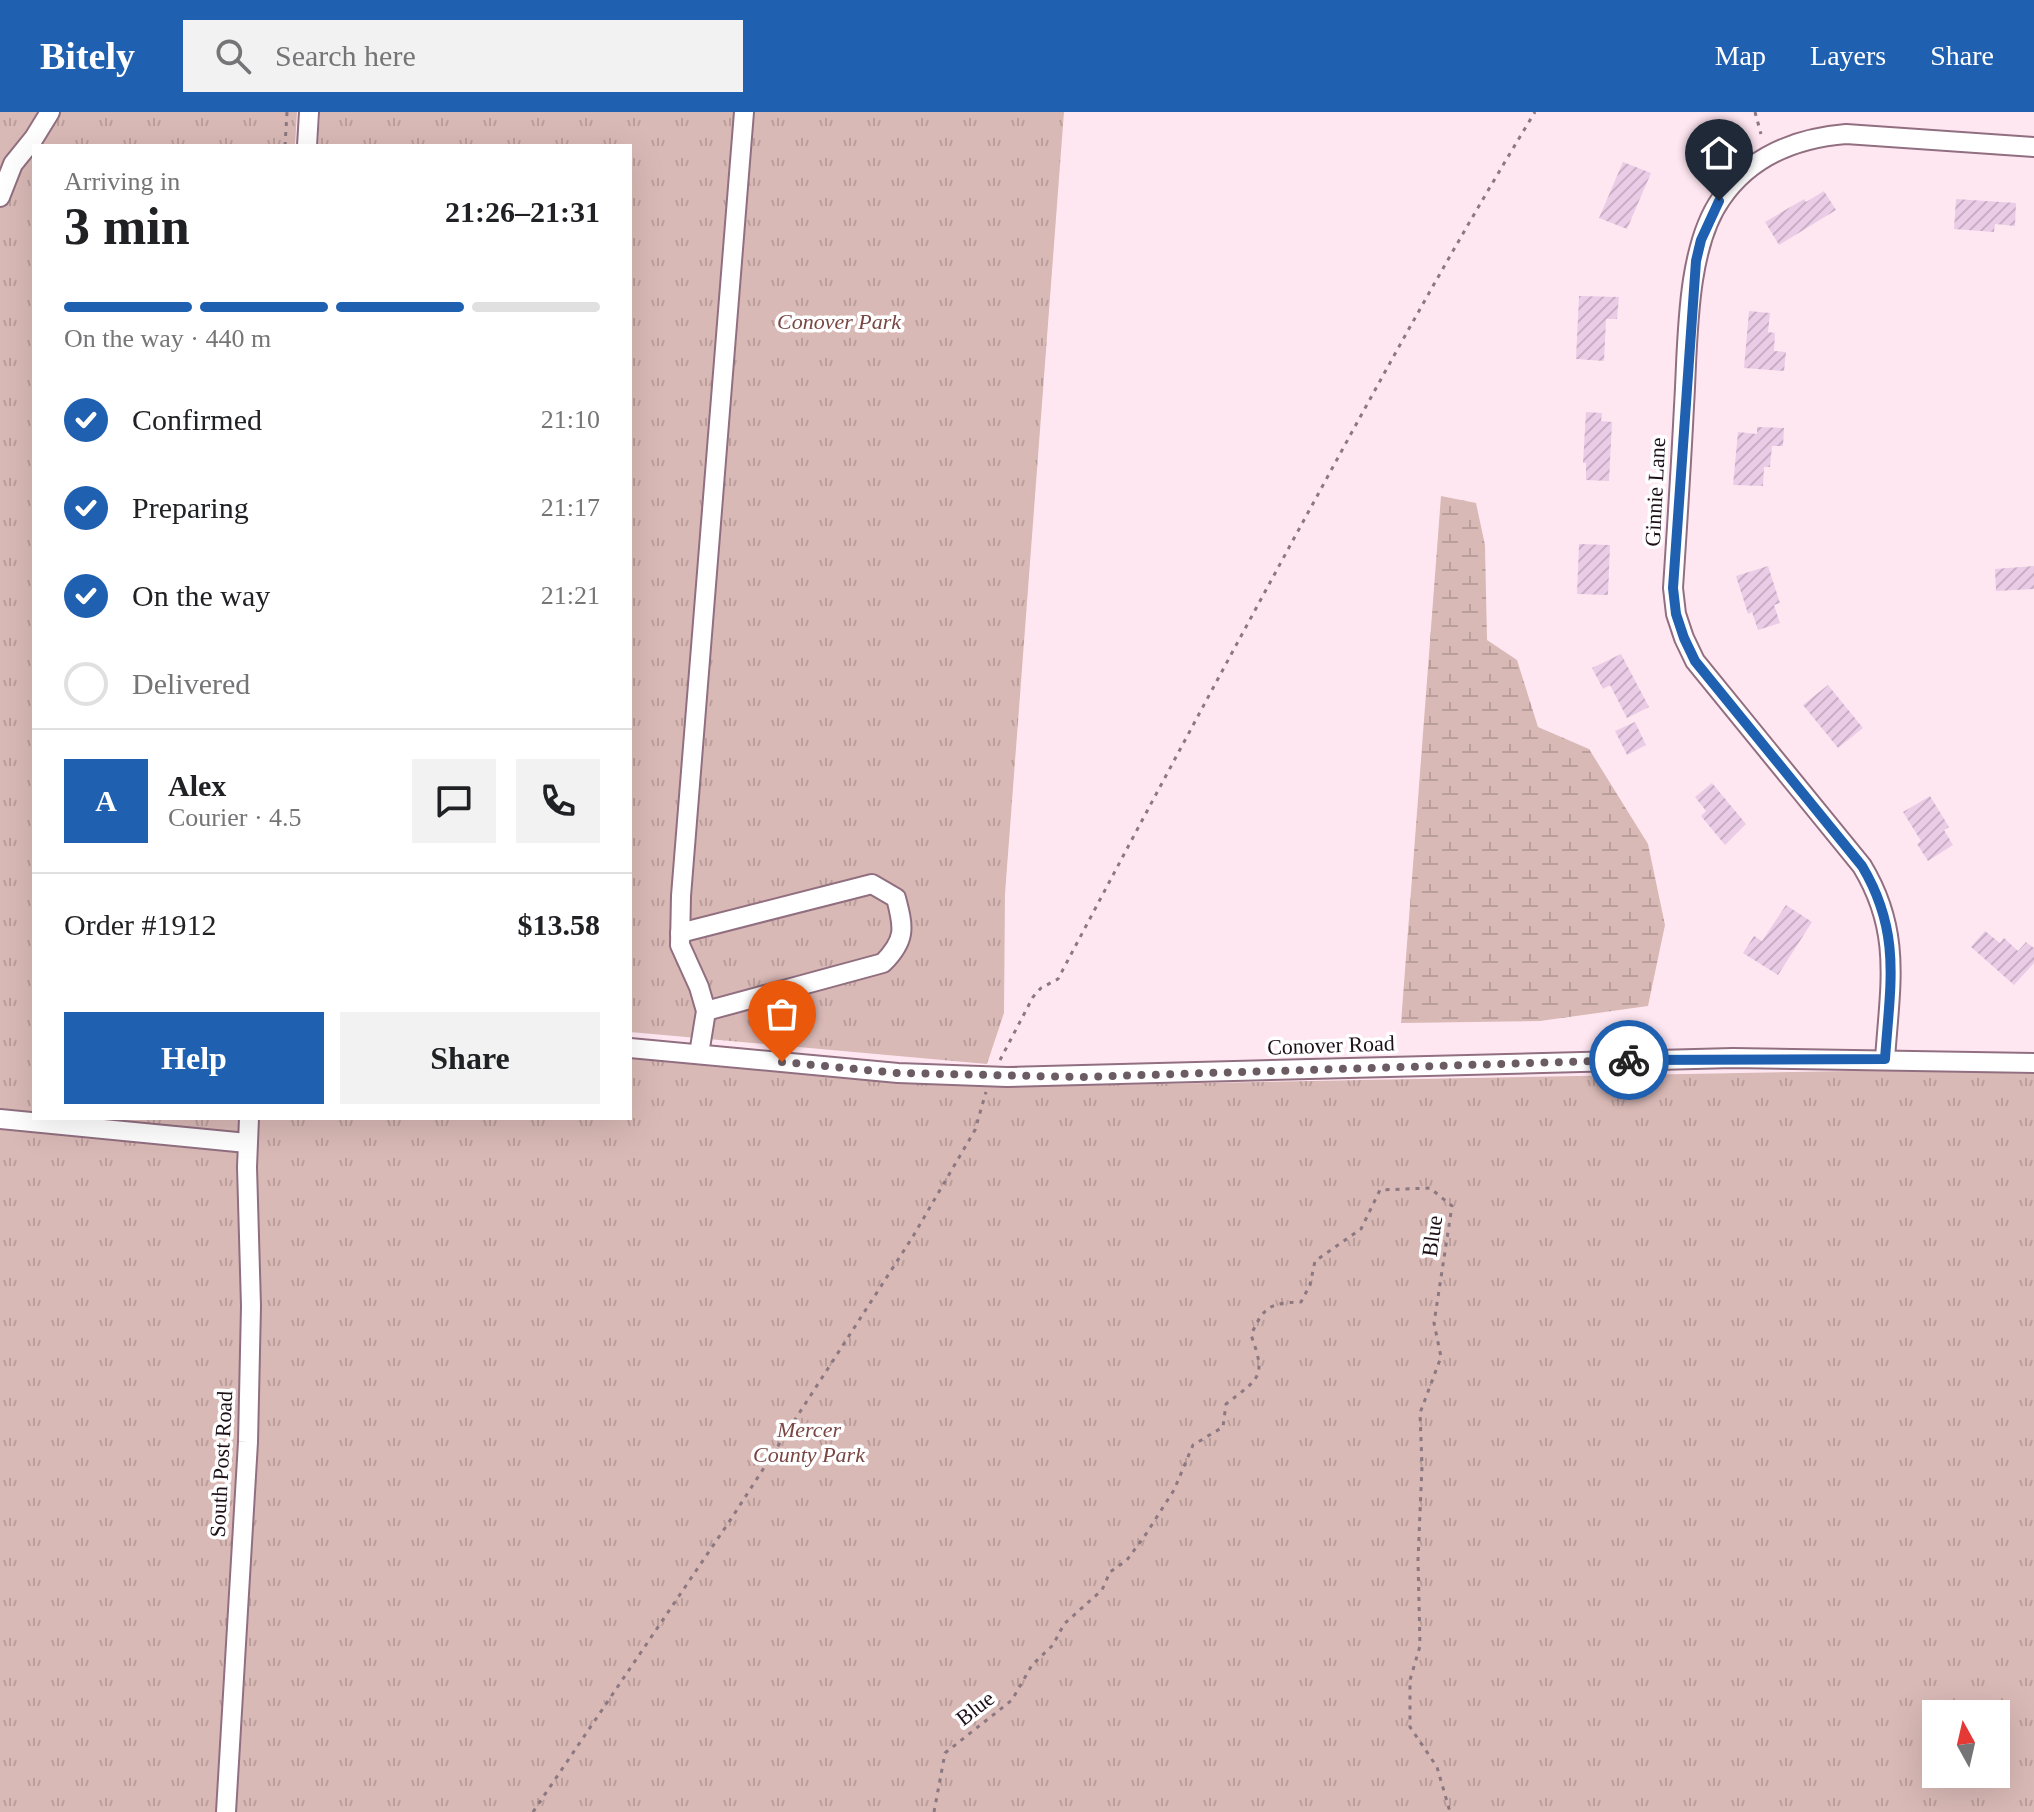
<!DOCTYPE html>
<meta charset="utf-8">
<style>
body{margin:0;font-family:"Times New Roman",serif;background:#f2f2f2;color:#202124;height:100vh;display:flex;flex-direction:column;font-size:30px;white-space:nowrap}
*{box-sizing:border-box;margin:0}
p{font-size:26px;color:#757577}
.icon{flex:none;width:44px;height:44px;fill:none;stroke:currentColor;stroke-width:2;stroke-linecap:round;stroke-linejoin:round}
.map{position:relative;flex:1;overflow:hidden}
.drawer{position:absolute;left:32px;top:32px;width:600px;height:976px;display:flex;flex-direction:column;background:#fff;border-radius:0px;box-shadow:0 8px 32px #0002}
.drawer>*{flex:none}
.needle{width:52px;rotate:352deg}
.buttons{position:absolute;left:1922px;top:1588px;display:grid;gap:16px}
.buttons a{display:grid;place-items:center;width:88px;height:88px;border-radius:0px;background:#fff;box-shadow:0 8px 32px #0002;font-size:40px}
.pin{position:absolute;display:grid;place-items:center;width:68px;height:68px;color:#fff;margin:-82px -34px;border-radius:50% 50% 50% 0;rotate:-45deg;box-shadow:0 0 8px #0007}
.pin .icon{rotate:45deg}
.courier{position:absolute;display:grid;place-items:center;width:80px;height:80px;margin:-40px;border:6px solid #1f60b1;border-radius:50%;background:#fff;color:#222;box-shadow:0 2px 10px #0007}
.summary em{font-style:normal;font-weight:800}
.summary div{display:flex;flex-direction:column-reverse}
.summary{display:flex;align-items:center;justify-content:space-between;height:136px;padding:0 32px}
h1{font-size:52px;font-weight:800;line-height:60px}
.bar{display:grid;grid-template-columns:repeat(4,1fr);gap:12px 8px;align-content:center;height:96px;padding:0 32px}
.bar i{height:10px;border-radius:6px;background:#e0e0e0}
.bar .current{background:#1f60b1}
.bar p{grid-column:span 4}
.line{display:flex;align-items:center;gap:20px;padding:0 32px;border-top:2px solid #e0e0e0}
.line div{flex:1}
.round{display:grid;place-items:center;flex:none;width:84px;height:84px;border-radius:0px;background:#f2f2f2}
ol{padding:0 32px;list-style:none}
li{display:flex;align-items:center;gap:24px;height:88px}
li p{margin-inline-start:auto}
li .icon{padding:8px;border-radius:50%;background:#1f60b1;color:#fff;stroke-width:4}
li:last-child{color:#757577}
li i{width:44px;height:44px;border:4px solid #e0e0e0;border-radius:50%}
.primary-button{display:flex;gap:16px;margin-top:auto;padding:16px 32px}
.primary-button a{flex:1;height:92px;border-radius:0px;background:#1f60b1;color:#fff;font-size:32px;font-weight:800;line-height:92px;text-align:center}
.primary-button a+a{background:#f2f2f2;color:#202124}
header{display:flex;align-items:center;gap:48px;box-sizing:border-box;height:112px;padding:0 40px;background:#1f60b1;color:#fff}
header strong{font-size:38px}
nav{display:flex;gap:44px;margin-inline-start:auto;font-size:28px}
.search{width:560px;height:72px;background:#f2f2f2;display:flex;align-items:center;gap:20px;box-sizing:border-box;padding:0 28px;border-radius:0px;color:#757577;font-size:30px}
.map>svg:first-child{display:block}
.wetland{fill:url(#wetland-marsh)}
.park{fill:url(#park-tufts);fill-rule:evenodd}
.building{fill:url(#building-hatch)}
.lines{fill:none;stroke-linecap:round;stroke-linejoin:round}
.minor-casing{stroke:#916f80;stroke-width:22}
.path{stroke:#8b7881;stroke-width:3;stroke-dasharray:4 6;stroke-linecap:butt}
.minor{stroke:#fff;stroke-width:18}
.done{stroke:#6b5b63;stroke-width:8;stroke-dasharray:0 14.4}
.route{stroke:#1f60b1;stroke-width:10}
.labels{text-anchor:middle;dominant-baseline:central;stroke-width:7;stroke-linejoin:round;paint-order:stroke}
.park-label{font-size:22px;font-style:italic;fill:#794643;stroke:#fff}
.street-label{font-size:22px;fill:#1c0f16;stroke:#fff}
</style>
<header>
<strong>Bitely</strong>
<div class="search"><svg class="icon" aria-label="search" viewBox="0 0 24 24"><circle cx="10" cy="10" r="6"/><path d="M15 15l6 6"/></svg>Search here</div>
<nav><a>Map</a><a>Layers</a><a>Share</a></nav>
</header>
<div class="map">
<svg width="2034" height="1700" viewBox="0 0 2034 1700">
<defs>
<pattern id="wetland-marsh" width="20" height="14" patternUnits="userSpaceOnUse" patternTransform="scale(2)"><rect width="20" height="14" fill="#d9b9b6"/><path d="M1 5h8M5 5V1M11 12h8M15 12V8" fill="none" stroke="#ba9e9c"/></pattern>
<pattern id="park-tufts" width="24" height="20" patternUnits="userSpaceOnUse" patternTransform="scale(2)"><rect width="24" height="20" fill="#d9b9b6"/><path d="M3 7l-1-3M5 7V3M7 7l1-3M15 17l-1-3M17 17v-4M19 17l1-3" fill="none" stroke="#ba9e9c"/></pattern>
<pattern id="building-hatch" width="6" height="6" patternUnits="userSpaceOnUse" patternTransform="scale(2)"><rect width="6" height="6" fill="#eacce7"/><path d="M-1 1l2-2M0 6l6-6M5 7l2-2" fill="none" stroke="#c8aec5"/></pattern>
</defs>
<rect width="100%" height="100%" fill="#ffe7f2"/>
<polygon class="wetland" points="1441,384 1476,391 1485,433 1487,528 1517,548 1538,615 1589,637 1648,732 1665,813 1648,894 1540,909 1401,911"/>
<g class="park">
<path d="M0,0H297L295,34H34V1006H630V942L991,975L1901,958L2034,962V1700H0ZM1936,1602H1996V1662H1936Z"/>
<polygon points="320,0 1064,0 1005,782 1004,901 987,952 630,920 630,34 318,34"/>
</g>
<g class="building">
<polygon points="1623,50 1651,61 1627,117 1599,106"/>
<polygon points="1824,79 1836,98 1779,133 1765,110 1804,87 1806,90"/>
<polygon points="1956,87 2016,91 2015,114 1995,112 1994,120 1954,117"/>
<polygon points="1579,184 1619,185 1617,207 1606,207 1604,249 1576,247"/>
<polygon points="1749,199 1770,201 1768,220 1775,221 1774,239 1786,240 1784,259 1744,256"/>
<polygon points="1586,300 1602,301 1601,309 1612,310 1609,369 1586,368 1586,351 1583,351"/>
<polygon points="1757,315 1784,316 1783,334 1772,334 1770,355 1764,355 1763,374 1733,373 1738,320 1757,322"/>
<polygon points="1579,432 1610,433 1608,483 1577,482"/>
<polygon points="1768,454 1780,491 1774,493 1780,511 1758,518 1752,500 1748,502 1736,464"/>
<polygon points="2034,454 2034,477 1996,479 1995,457"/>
<polygon points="1621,542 1649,595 1627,606 1610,573 1603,577 1592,556"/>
<polygon points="1828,573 1863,616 1838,636 1803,593"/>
<polygon points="1635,610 1646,633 1627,643 1615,619"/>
<polygon points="1712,671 1746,712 1725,733 1701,704 1706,699 1695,685"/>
<polygon points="1930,684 1949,715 1944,718 1953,733 1928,749 1917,732 1921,729 1903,700"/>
<polygon points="1786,793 1812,810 1778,863 1743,841 1754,824 1762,829"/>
<polygon points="1985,819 2000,831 2004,826 2018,839 2026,830 2034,836 2034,851 2014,873 1971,835"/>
</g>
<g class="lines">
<defs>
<g id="minor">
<polyline points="307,34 309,0"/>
<polyline points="0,85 13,52 34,26 50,0"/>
<path d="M680,821L872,772L896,786C904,816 906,828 883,851L706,899"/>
<polyline points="630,936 898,961 1007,965 1733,946 2034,951"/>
<polyline points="699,942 706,899 699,875 680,833 681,784 744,0"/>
<path d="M1885,947C1890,873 1902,820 1862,754L1695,549L1684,526L1676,502L1673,476C1677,416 1681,355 1684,294C1688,233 1685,138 1721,87C1750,44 1797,26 1846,22L2034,35"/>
<polyline points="0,1007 247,1031"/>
<polyline points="226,1700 248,1330 251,1194 247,1055 249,1006"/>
</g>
</defs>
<use href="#minor" class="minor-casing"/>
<g class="path">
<polyline points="1755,0 1761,22"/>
<polyline points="285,34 287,0"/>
<path d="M1000,948L1033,885L1041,876L1058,867C1145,702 1233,538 1322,375C1391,248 1460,123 1535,0"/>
<polyline points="533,1700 731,1407 912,1126 975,1018 986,980"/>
<path d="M934,1700L945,1641L1012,1588L1032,1553L1053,1533L1064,1512L1102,1478L1110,1460L1127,1448L1146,1422L1174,1378L1193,1333L1223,1315L1226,1292C1259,1266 1267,1266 1251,1223C1264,1194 1270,1191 1301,1190L1310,1173L1315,1149L1361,1117L1380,1078L1430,1076L1452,1094L1434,1211L1441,1245L1420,1301L1422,1354L1418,1448L1420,1534L1410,1568V1615L1437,1655L1450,1700"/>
</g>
<use href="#minor" class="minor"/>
</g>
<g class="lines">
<polyline class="done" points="782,950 898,961 1080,965 1629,948"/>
<path class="route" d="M1629,948L1885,947C1890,873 1902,821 1862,754L1695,549L1684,526L1676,502L1673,476L1696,149L1701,128L1719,89"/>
</g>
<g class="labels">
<g class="park-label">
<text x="839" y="209">Conover Park</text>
<text x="809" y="1317">Mercer<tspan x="809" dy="25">County Park</tspan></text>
</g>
<g class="street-label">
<text transform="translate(1655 380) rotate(-87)">Ginnie Lane</text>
<text transform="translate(1331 933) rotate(-2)">Conover Road</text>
<text transform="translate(1432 1124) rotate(-82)">Blue</text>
<text transform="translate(221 1352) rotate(-87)">South Post Road</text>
<text transform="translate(975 1596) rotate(-38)">Blue</text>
</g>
</g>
</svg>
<div class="buttons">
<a><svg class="needle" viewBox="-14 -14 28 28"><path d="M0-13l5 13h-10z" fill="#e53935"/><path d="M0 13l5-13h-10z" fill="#757577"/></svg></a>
</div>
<div class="pin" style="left:782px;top:950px;background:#ea580c"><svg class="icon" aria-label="bag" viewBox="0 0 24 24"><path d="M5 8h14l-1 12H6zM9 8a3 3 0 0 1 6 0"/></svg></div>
<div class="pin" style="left:1719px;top:89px;background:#1f2937"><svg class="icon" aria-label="home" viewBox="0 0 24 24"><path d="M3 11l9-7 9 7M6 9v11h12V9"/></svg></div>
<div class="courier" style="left:1629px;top:948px"><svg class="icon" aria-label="bike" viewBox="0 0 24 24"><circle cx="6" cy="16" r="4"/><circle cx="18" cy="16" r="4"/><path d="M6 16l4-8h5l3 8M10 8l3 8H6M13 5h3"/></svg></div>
<section class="drawer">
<div class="summary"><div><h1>3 min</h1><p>Arriving in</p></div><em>21:26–21:31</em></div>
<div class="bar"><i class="current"></i><i class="current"></i><i class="current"></i><i></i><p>On the way · 440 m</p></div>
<ol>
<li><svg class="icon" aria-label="check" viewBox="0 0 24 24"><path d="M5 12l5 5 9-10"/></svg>Confirmed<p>21:10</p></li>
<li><svg class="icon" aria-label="check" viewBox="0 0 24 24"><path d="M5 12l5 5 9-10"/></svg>Preparing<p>21:17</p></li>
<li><svg class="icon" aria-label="check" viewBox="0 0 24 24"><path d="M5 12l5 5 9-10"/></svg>On the way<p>21:21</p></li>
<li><i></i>Delivered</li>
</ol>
<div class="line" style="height:144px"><b class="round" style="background:#1f60b1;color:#fff">A</b><div><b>Alex</b><p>Courier · 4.5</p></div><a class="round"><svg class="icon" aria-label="chat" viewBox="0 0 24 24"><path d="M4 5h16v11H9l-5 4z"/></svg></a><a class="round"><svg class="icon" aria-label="phone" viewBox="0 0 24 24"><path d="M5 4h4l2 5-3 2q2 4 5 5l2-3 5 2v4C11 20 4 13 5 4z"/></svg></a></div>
<div class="line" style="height:104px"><div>Order #1912</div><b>$13.58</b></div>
<div class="primary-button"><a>Help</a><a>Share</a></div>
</section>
</div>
